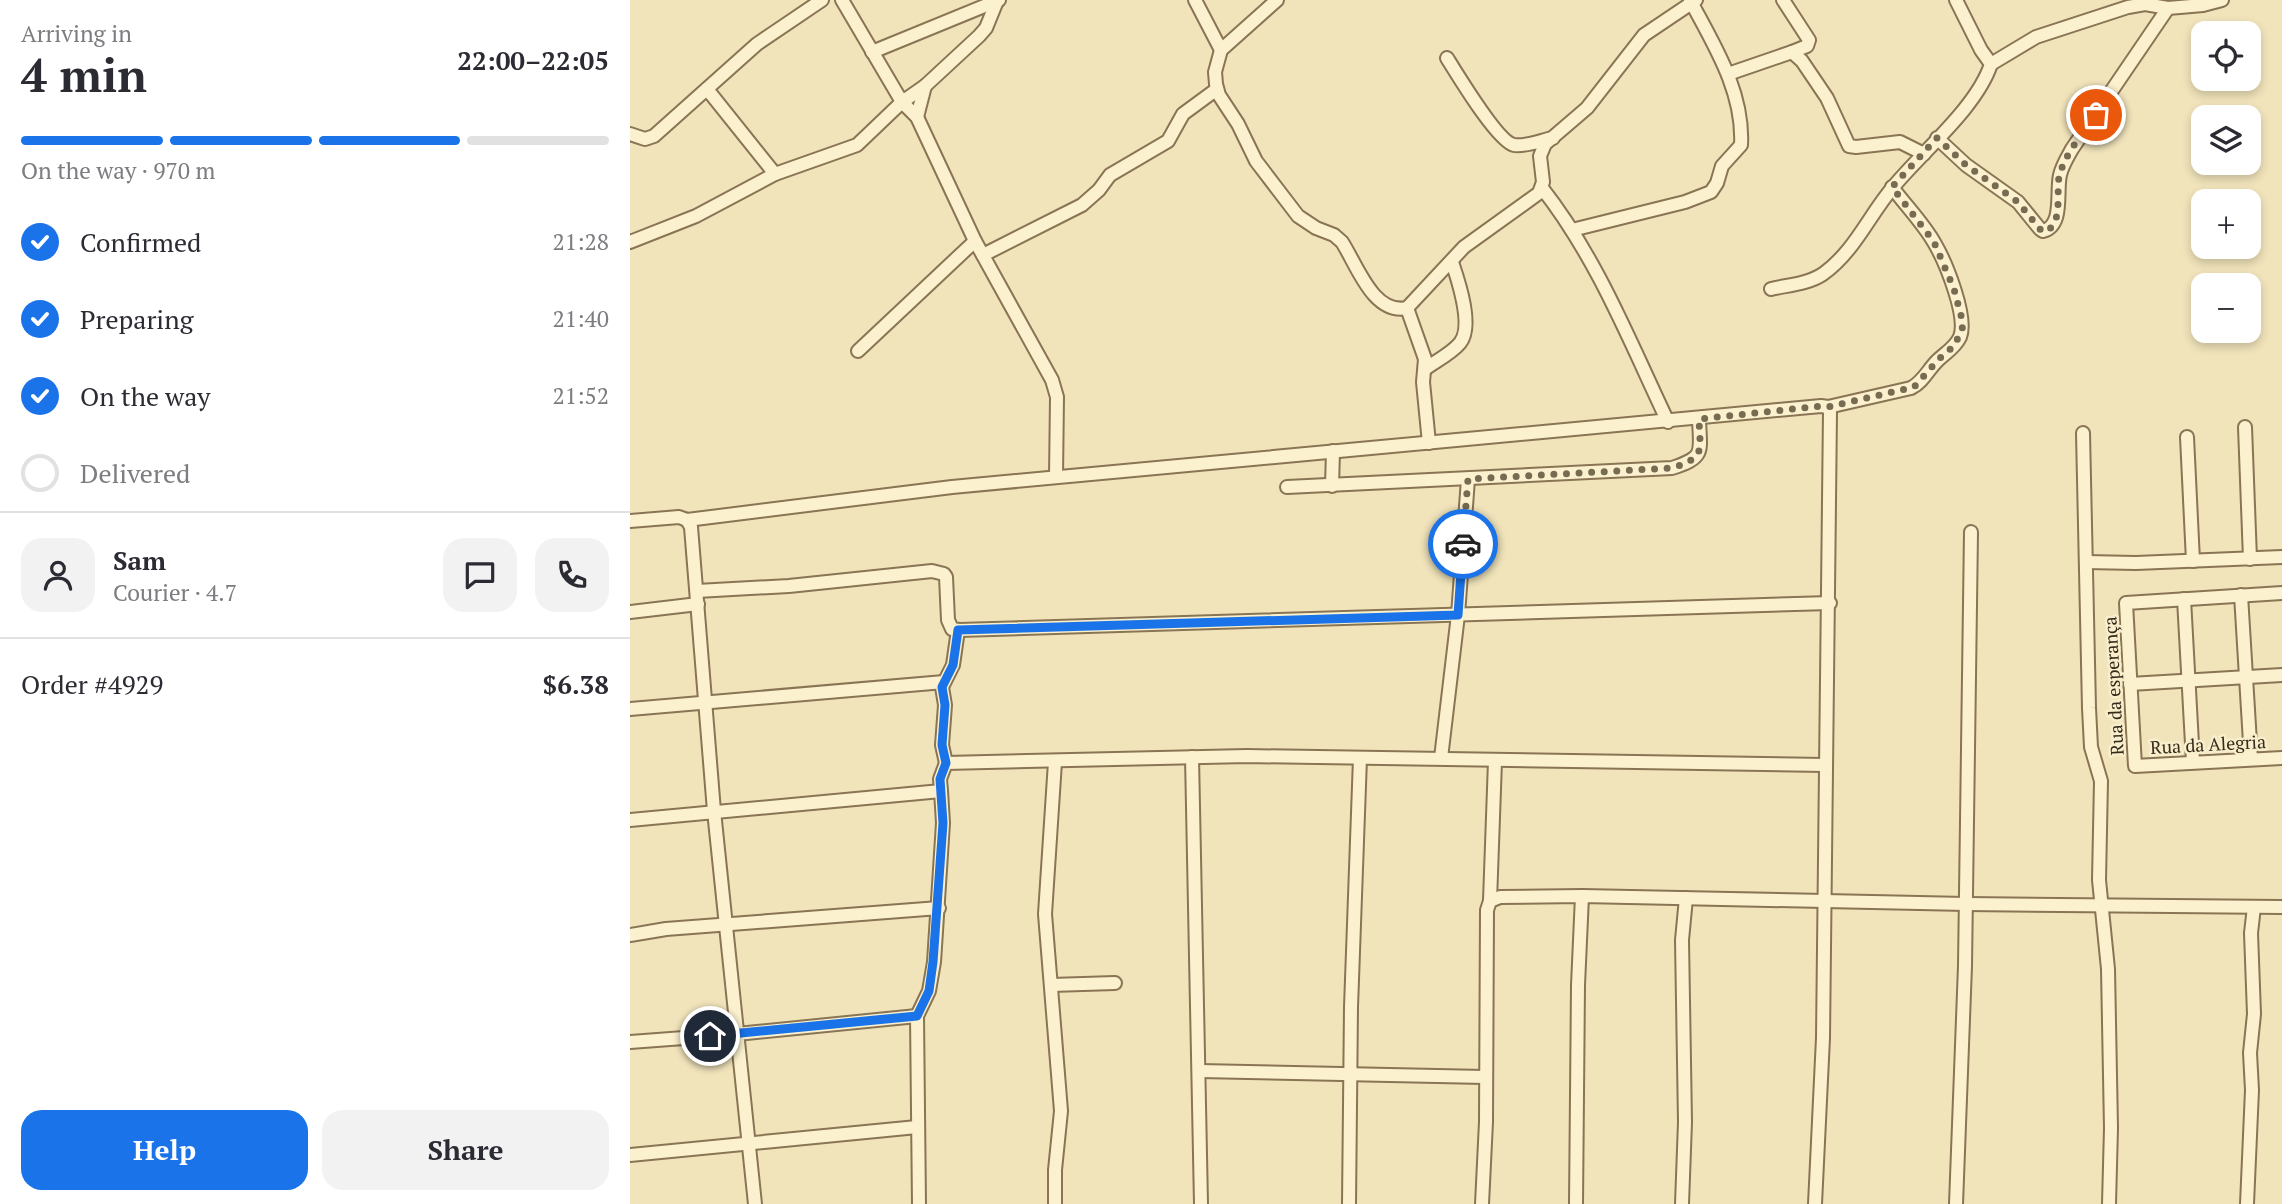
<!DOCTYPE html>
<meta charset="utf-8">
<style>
body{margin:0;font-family:"PT Serif",serif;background:#f2f2f3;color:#2b2b33;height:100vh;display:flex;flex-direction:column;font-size:26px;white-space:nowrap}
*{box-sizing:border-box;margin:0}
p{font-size:23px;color:#7c7c81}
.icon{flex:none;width:38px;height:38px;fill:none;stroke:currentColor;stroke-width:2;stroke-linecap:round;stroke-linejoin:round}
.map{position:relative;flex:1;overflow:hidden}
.side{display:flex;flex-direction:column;background:#fff;width:630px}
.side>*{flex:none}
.buttons{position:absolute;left:1561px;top:21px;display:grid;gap:14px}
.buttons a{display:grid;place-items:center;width:70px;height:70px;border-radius:14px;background:#fff;box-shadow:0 4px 10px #0003;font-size:35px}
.pin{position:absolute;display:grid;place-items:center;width:60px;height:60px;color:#fff;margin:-30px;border:4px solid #fff;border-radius:50%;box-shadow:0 2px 7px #0007}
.courier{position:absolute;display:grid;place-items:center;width:70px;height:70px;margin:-35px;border:5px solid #1a73e8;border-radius:50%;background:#fff;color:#222;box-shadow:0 2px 9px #0007}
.overview em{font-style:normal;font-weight:700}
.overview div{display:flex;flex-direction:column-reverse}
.overview{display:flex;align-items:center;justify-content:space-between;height:119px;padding:0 21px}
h1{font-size:46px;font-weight:700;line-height:52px}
.bar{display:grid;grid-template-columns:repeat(4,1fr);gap:10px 7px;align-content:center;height:84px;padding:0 21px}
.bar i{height:9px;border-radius:5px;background:#e1e1e2}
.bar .selected{background:#1a73e8}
.bar p{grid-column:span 4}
.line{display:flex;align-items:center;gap:18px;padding:0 21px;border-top:2px solid #e1e1e2}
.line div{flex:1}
.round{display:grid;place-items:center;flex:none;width:74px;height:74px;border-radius:21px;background:#f2f2f3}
ol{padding:0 21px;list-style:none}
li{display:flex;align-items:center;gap:21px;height:77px}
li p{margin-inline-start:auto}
li .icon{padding:7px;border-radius:50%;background:#1a73e8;color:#fff;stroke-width:4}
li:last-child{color:#7c7c81}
li i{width:38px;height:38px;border:4px solid #e1e1e2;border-radius:50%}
.cta{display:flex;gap:14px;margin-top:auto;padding:14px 21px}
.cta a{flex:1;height:80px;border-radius:21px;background:#1a73e8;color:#fff;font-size:28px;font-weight:700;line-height:80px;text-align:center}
.cta a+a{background:#f2f2f3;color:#2b2b33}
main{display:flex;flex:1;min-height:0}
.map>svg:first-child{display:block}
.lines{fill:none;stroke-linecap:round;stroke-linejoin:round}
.minor-casing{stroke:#897454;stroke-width:16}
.minor{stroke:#fbf1ce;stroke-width:12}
.done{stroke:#776b52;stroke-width:7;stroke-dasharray:0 12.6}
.route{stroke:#1a73e8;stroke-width:9}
.labels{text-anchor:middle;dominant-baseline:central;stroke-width:5;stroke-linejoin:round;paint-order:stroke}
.street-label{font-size:18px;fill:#362a1a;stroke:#f8eecb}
</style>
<main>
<section class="side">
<div class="overview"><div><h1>4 min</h1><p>Arriving in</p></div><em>22:00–22:05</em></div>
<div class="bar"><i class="selected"></i><i class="selected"></i><i class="selected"></i><i></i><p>On the way · 970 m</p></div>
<ol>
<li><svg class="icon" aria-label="check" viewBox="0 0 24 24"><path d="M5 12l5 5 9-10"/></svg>Confirmed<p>21:28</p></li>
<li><svg class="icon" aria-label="check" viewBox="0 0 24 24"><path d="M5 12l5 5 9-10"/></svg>Preparing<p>21:40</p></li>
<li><svg class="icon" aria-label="check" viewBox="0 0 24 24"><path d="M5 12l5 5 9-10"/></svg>On the way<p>21:52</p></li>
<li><i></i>Delivered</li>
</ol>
<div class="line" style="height:126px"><a class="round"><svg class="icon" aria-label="person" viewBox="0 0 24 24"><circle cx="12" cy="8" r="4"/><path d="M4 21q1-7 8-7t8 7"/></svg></a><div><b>Sam</b><p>Courier · 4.7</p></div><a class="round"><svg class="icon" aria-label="chat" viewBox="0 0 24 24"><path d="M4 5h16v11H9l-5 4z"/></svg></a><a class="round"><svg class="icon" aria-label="phone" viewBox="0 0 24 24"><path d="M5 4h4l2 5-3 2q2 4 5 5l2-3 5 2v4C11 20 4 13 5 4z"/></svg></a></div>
<div class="line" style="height:91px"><div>Order #4929</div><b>$6.38</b></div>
<div class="cta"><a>Help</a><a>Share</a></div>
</section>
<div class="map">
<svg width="1652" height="1204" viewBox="0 0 1652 1204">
<rect width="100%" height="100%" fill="#f1e4bb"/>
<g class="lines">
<defs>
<g id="minor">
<polyline points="212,0 272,102 287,117 345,241 422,380 427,397 426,477"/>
<polyline points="565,0 591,50"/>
<path d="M647,0L591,50L585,72L586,84L589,95L608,124L626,161L668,216L686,228L704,235L712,242C727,265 743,315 777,308L834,247L909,193L913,182L910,156L915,144L957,108L1014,35L1066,0"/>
<polyline points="1153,0 1179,40 1177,46 1162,52"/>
<polyline points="242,52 369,0"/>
<path d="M817,58C827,74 868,142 884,145C896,147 912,140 923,138"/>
<polyline points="1361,64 1406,37 1498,7 1515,4 1538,8 1573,5 1592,0"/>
<polyline points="1098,74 1162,52 1172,61 1197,98 1219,146 1226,147 1270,142 1294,154"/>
<polyline points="77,89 145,174"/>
<polyline points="287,117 295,86"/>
<polyline points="0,134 15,139 24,136 127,44 192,0"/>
<path d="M1307,138L1336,165L1388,202L1410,229L1413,231C1434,226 1426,192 1430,175C1432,166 1437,158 1442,149L1538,8"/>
<path d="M912,188C967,258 1000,342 1038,422"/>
<path d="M942,230L1055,202L1081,192L1087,183L1092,166L1111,145C1114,92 1084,45 1060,0"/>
<polyline points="0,242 66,216 145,174 227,145 272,102 295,86 349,36 356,28 367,1"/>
<polyline points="353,255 452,205 469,190 480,175 538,141 553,114 587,89"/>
<path d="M1141,289C1158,285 1178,284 1193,274C1225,251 1239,215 1264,186C1293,151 1347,107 1361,64L1351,50L1326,0"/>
<polyline points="777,308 795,359 793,382 799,443"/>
<polyline points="228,351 345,241"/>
<path d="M795,369C806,361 822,353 830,343C844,326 828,280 822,262"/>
<polyline points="1615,427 1620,559"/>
<polyline points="1453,433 1459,708 1461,747 1471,781 1469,880 1478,969 1481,1128 1479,1204"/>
<polyline points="1557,437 1563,561"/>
<polyline points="702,486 703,451"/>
<path d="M657,487L1042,468C1076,457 1070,452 1069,419"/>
<polyline points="57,520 61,527 84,811 125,1204"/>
<path d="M0,521L49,517L57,520L322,487L1191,406L1198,407L1281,388C1293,382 1298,370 1307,361C1315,353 1325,348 1330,337C1338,317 1316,263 1305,244C1294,224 1276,206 1262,187"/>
<polyline points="1456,562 1506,563 1652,557"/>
<polyline points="67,591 159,586 302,571 314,574 316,577 318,620 322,629 329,630 1200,603"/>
<polyline points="1652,593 1496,603 1505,766 1652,758"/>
<polyline points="1611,595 1621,759"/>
<polyline points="1554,599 1563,762"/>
<polyline points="0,612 68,604"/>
<polyline points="1500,684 1652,675"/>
<polyline points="0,709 314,682"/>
<polyline points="562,757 571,1204"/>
<polyline points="811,758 828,615 838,479"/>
<polyline points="316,763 312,745 315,705 312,687 323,665 328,630"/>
<polyline points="0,820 311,791 310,779 316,763 617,756 1195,765"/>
<polyline points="860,901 870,897 952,896 1336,904 1652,907"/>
<polyline points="0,935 36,929 309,908"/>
<polyline points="421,985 485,983"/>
<polyline points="0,1042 107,1034 287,1016"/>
<polyline points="570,1071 855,1077"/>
<polyline points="0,1155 287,1127"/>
<polyline points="289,1204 287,1016 299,991 304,962 313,823 311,791"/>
<polyline points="425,1204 425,1170 431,1111 415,914 425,762"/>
<polyline points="719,1204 721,1007 730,758"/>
<polyline points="852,1204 856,1122 857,910 860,901 865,761"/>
<polyline points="946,1204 948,985 952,896"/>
<polyline points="1052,1204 1055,1122 1052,940 1056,898"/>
<polyline points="1185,1204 1193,1038 1200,412 1198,407"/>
<polyline points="1326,1204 1335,966 1341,532"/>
<polyline points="1617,1204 1622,1090 1620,1053 1624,1014 1621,933 1624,907"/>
</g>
</defs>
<use href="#minor" class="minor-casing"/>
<use href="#minor" class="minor"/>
</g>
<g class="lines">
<path class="done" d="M833,544L838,479L1042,468C1076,457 1070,452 1069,419L1191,406L1198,407L1284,387L1309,359L1324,346L1332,330L1333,323L1324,289L1304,242L1262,187L1307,138L1336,165L1388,202L1410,229L1413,232C1434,227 1426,193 1429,177C1434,155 1453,133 1466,115"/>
<polyline class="route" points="80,1036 287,1016 299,991 303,962 313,823 310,779 316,763 312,745 315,705 312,687 323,665 328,630 828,615 833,544"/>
</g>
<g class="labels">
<g class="street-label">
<text transform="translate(1483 686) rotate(-93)">Rua da esperança</text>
<text transform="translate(1578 744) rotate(-3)">Rua da Alegria</text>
</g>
</g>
</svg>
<div class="buttons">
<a><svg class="icon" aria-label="locate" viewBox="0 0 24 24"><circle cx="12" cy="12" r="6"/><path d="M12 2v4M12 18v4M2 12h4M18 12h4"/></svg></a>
<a><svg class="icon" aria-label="layers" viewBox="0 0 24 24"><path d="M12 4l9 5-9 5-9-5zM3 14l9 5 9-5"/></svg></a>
<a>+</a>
<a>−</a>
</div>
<div class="pin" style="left:1466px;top:115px;background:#ea580c"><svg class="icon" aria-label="bag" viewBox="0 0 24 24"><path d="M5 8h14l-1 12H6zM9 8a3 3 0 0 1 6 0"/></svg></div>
<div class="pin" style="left:80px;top:1036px;background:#1f2937"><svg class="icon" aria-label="home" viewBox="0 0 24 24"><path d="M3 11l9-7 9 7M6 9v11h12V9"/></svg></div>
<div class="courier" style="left:833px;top:544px"><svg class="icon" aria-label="car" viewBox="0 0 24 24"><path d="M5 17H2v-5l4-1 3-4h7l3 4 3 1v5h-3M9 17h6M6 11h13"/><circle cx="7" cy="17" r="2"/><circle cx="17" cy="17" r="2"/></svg></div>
</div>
</main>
